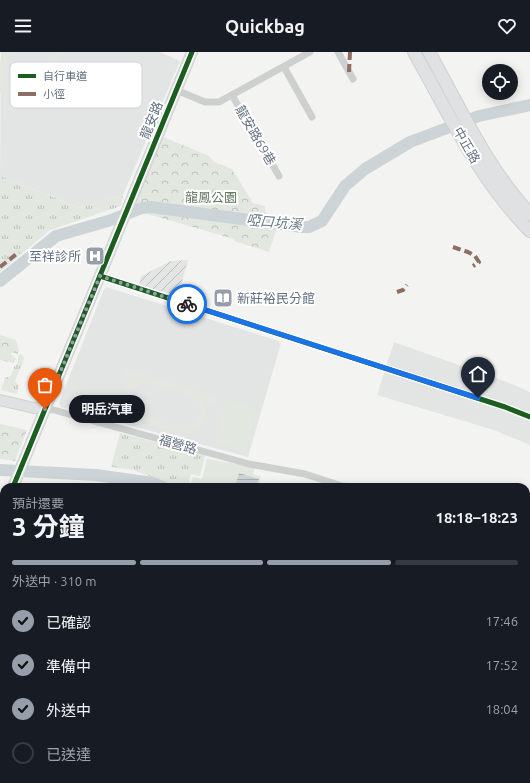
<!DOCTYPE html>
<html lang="zh-TW">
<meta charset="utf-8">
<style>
body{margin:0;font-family:Ubuntu,"Noto Sans TC",sans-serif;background:#242831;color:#f1f3f6;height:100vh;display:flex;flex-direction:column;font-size:15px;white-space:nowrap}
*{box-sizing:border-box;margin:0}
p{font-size:13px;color:#9ea1a6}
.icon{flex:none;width:22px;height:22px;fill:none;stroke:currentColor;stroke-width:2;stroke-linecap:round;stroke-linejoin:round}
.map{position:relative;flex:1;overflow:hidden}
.details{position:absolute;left:0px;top:431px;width:530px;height:300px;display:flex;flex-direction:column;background:#171b24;border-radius:12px 12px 0 0;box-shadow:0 2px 10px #0003}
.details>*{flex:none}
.controls{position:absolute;left:482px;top:12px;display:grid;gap:8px}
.controls a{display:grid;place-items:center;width:36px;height:36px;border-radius:50%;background:#171b24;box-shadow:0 2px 10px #0003;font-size:20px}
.pin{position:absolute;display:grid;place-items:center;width:34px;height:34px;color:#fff;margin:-41px -17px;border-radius:50% 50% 50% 0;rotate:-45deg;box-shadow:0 0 4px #0007}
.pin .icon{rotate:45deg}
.courier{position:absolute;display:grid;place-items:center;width:40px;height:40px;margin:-20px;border:3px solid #1a73e8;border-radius:50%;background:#fff;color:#222;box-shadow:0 1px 5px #0007}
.bubble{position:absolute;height:28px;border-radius:14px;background:#171b24;box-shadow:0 2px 10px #0003;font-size:13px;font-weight:700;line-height:28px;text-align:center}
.head em{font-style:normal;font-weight:700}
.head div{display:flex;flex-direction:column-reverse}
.head{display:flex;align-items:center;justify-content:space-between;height:68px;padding:0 12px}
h1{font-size:26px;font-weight:700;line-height:30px}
.bar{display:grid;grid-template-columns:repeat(4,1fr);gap:6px 4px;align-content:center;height:48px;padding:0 12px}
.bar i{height:5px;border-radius:3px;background:#363941}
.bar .selected{background:#969ea9}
.bar p{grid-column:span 4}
ol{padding:0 12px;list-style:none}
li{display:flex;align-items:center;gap:12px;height:44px}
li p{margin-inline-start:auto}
li .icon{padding:4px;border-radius:50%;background:#969ea9;color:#111;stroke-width:4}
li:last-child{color:#9ea1a6}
li i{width:22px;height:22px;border:2px solid #363941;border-radius:50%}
header{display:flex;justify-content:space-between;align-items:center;height:52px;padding:0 12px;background:#171b24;font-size:18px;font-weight:700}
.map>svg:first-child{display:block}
.built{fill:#e3e5e4}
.industrial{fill:url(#industrial-furrows)}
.grass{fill:url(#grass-tufts)}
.forest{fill:url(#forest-crowns)}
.pitch{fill:#e2e7e0;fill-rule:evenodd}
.water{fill:url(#water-rules)}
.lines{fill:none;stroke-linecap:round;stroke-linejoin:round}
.river{stroke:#cdd4d7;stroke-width:12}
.secondary-casing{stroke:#d0d1d1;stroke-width:12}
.primary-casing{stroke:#cfd0d0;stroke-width:14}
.street{stroke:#cecfcf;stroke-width:7}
.secondary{stroke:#e0e1e2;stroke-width:10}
.primary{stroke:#e0e1e2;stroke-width:12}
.quiet{stroke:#8d6e63;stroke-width:4;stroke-dasharray:8 4;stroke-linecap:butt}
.cycleway-casing{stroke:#fff;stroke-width:8}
.cycleway{stroke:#1b5e20;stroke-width:5}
.done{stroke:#969ea9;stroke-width:4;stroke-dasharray:0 7.2}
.route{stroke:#1a73e8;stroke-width:5}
.labels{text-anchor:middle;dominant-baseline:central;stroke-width:4;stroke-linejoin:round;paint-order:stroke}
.street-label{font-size:13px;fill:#647082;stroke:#fff}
.park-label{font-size:13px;fill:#647963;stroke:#fff}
.poi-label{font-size:13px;fill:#647082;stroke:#fff;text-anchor:end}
.water-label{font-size:14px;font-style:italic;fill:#647885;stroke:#fff}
.key{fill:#fff;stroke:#d0d4da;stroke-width:1}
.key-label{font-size:11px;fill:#647082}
</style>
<header><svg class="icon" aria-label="menu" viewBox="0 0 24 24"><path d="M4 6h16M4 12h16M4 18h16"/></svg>Quickbag<svg class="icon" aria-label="heart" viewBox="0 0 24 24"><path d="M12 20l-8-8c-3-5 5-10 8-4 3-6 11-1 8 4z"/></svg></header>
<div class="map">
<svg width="530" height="731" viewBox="0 0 530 731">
<defs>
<pattern id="industrial-furrows" width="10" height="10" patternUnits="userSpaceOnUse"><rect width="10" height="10" fill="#e3e5e4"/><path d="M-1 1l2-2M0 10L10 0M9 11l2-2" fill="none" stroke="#bcbebe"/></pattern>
<pattern id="grass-tufts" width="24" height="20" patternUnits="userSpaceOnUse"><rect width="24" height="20" fill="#e2e7e0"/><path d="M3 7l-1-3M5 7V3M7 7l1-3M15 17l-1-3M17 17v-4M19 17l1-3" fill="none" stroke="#bbc0bb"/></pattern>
<pattern id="forest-crowns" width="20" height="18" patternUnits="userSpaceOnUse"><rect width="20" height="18" fill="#e2e7e0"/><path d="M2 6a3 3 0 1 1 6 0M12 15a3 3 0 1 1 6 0" fill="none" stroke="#bbc0bb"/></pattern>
<pattern id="water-rules" width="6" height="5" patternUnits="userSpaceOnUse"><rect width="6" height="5" fill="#cdd4d7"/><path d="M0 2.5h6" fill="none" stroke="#aab0b4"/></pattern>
</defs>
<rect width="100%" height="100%" fill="#f3f4f2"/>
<g class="built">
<polygon points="1,0 160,0 180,9 123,143 80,156 0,124"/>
<polygon points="106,235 279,289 281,291 248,405 61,355 59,351 104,237"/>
<polygon points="394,290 512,332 530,340 530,393 494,378 377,343"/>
<polygon points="0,582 4,583 4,663 0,661"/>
<polygon points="141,727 306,727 315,731 149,731"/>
</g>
<polygon class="industrial" points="188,208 178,244 139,233 141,224 171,209"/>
<g class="grass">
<polygon points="0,124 80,156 123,143 121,154 50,178 0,220"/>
<polygon points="20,302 23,303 24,307 15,329 19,334 17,342 1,338 5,326 11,324 14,315 18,311 18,304"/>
<polygon points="120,381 205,403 200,424 191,422 188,435 178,435 133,418 111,415"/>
</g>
<g class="forest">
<polygon points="163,85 209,104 214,110 232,117 253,151 265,154 265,160 272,164 278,173 269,200 234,189 234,187 144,161 149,159 178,163 179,155 147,152 134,154"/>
<polygon points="0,283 16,288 19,298 18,302 12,300 11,303 16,306 14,311 0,308"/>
<polygon points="0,372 27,378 15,409 0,407"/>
</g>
<g class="pitch">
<path d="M4,0H12C9,8 4,18 4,26C6,44 28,49 39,36C47,27 51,11 55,0H62C54,19 48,55 21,53C12,52 5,48 0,40V10Z"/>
<path d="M125,317L218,345L216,352L204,348C210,365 202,380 184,381C166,376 119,370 122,345C122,337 126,331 133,327L123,324ZM143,331C153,332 187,341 195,346C201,350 203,359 199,366C196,372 191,374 184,375C169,370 123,365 129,343C131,336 137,333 143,331Z"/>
<polygon points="226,348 257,357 246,399 214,390"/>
<polygon points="207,407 255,415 253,422 261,424 258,435 190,435 193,425 202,427"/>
</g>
<polygon class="water" points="239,421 259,427 256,435 235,435"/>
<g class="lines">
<g class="river">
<polyline points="0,229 56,184 108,169 142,156 151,155 302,175 309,175 322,169 345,134 365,117 410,90 479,64 530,53"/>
<polyline points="0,418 96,423 153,431 163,435"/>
<polyline points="526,567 530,569"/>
</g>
<defs>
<g id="secondary">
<polyline points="0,348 34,356 45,357"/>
<polyline points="13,435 192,0"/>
<polyline points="0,466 4,456"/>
</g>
<g id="primary">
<path d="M414,0C449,62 479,128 530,179"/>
<path d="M429,0C460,55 486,115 530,162"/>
</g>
</defs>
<use href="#secondary" class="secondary-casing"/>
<use href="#primary" class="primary-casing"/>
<g class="street">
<polyline points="338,0 353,27"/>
<polyline points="284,15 312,65"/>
<polyline points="176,38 205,50 219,50 310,0"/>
<polyline points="232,43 279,124"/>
<polyline points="100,224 505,355 530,365"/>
<polyline points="45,357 54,358 249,412 305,422 342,434 356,435"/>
<polyline points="526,461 530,463"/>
<polyline points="0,626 4,628"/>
<polyline points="219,727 228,731"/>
</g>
<use href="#secondary" class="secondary"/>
<use href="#primary" class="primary"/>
<g class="quiet">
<polyline points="349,20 350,0"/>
<polyline points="453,195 468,200 475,204 479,210 473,214"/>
<polyline points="0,215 19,200"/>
<polyline points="397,240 403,238 407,233"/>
<polyline points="268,727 277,731"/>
</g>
<defs>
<g id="cycleway">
<polyline points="100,224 505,355 530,365"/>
<polyline points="13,435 192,0"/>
</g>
</defs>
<use href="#cycleway" class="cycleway-casing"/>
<use href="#cycleway" class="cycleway"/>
</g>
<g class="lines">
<polyline class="done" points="45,357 100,224 187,252"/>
<polyline class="route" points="187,252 478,346"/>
</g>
<defs>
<symbol id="hospital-square" viewBox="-11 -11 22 22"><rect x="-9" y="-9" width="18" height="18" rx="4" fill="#969ea9" stroke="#fff"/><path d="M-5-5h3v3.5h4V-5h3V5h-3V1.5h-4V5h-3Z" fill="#fff"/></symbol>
<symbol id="library-square" viewBox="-11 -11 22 22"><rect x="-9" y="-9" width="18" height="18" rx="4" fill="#969ea9" stroke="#fff"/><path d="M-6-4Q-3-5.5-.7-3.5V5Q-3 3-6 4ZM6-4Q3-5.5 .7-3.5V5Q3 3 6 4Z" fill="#fff"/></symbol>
</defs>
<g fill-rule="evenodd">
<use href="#hospital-square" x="84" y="193" width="22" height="22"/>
<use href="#library-square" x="212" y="235" width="22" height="22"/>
</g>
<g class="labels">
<g class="street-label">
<text transform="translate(151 68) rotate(-68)">龍安路</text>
<text transform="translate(256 83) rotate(60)">龍安路69巷</text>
<text transform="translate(467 93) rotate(60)">中正路</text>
<text transform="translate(178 392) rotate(16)">福營路</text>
</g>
<g class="park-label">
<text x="211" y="145">龍鳳公園</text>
</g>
<g class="poi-label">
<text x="81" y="204">至祥診所</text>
<text x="237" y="246" text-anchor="start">新莊裕民分館</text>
</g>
<g class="water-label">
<text transform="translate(274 170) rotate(5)">啞口坑溪</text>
</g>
</g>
<rect x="10" y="10" width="132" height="46" rx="6" class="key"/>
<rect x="18" y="22" width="18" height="4" fill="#1b5e20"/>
<rect x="18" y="40" width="18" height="4" fill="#8d6e63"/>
<g class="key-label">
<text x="43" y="28">自行車道</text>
<text x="43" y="46">小徑</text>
</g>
</svg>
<div class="controls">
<a><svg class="icon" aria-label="locate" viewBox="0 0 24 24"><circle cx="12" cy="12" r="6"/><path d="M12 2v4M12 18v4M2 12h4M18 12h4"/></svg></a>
</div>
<div class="pin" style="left:45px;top:357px;background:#ea580c"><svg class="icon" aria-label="bag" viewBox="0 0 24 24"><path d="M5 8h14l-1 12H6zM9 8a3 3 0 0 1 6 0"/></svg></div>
<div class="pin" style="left:478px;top:346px;background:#1f2937"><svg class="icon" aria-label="home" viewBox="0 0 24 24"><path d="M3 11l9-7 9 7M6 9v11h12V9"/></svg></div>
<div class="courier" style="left:187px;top:252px"><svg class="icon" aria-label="bike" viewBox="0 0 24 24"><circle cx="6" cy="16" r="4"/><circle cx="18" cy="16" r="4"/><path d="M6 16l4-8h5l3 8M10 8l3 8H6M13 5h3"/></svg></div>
<div class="bubble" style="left:69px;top:343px;width:76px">明岳汽車</div>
<section class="details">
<div class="head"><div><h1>3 分鐘</h1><p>預計還要</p></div><em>18:18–18:23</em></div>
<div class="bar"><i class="selected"></i><i class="selected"></i><i class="selected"></i><i></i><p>外送中 · 310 m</p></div>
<ol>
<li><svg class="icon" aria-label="check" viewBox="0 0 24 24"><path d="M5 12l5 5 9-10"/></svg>已確認<p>17:46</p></li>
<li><svg class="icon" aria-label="check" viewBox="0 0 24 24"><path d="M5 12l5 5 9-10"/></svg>準備中<p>17:52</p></li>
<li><svg class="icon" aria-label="check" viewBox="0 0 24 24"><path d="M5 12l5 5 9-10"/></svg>外送中<p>18:04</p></li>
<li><i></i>已送達</li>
</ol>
</section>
</div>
